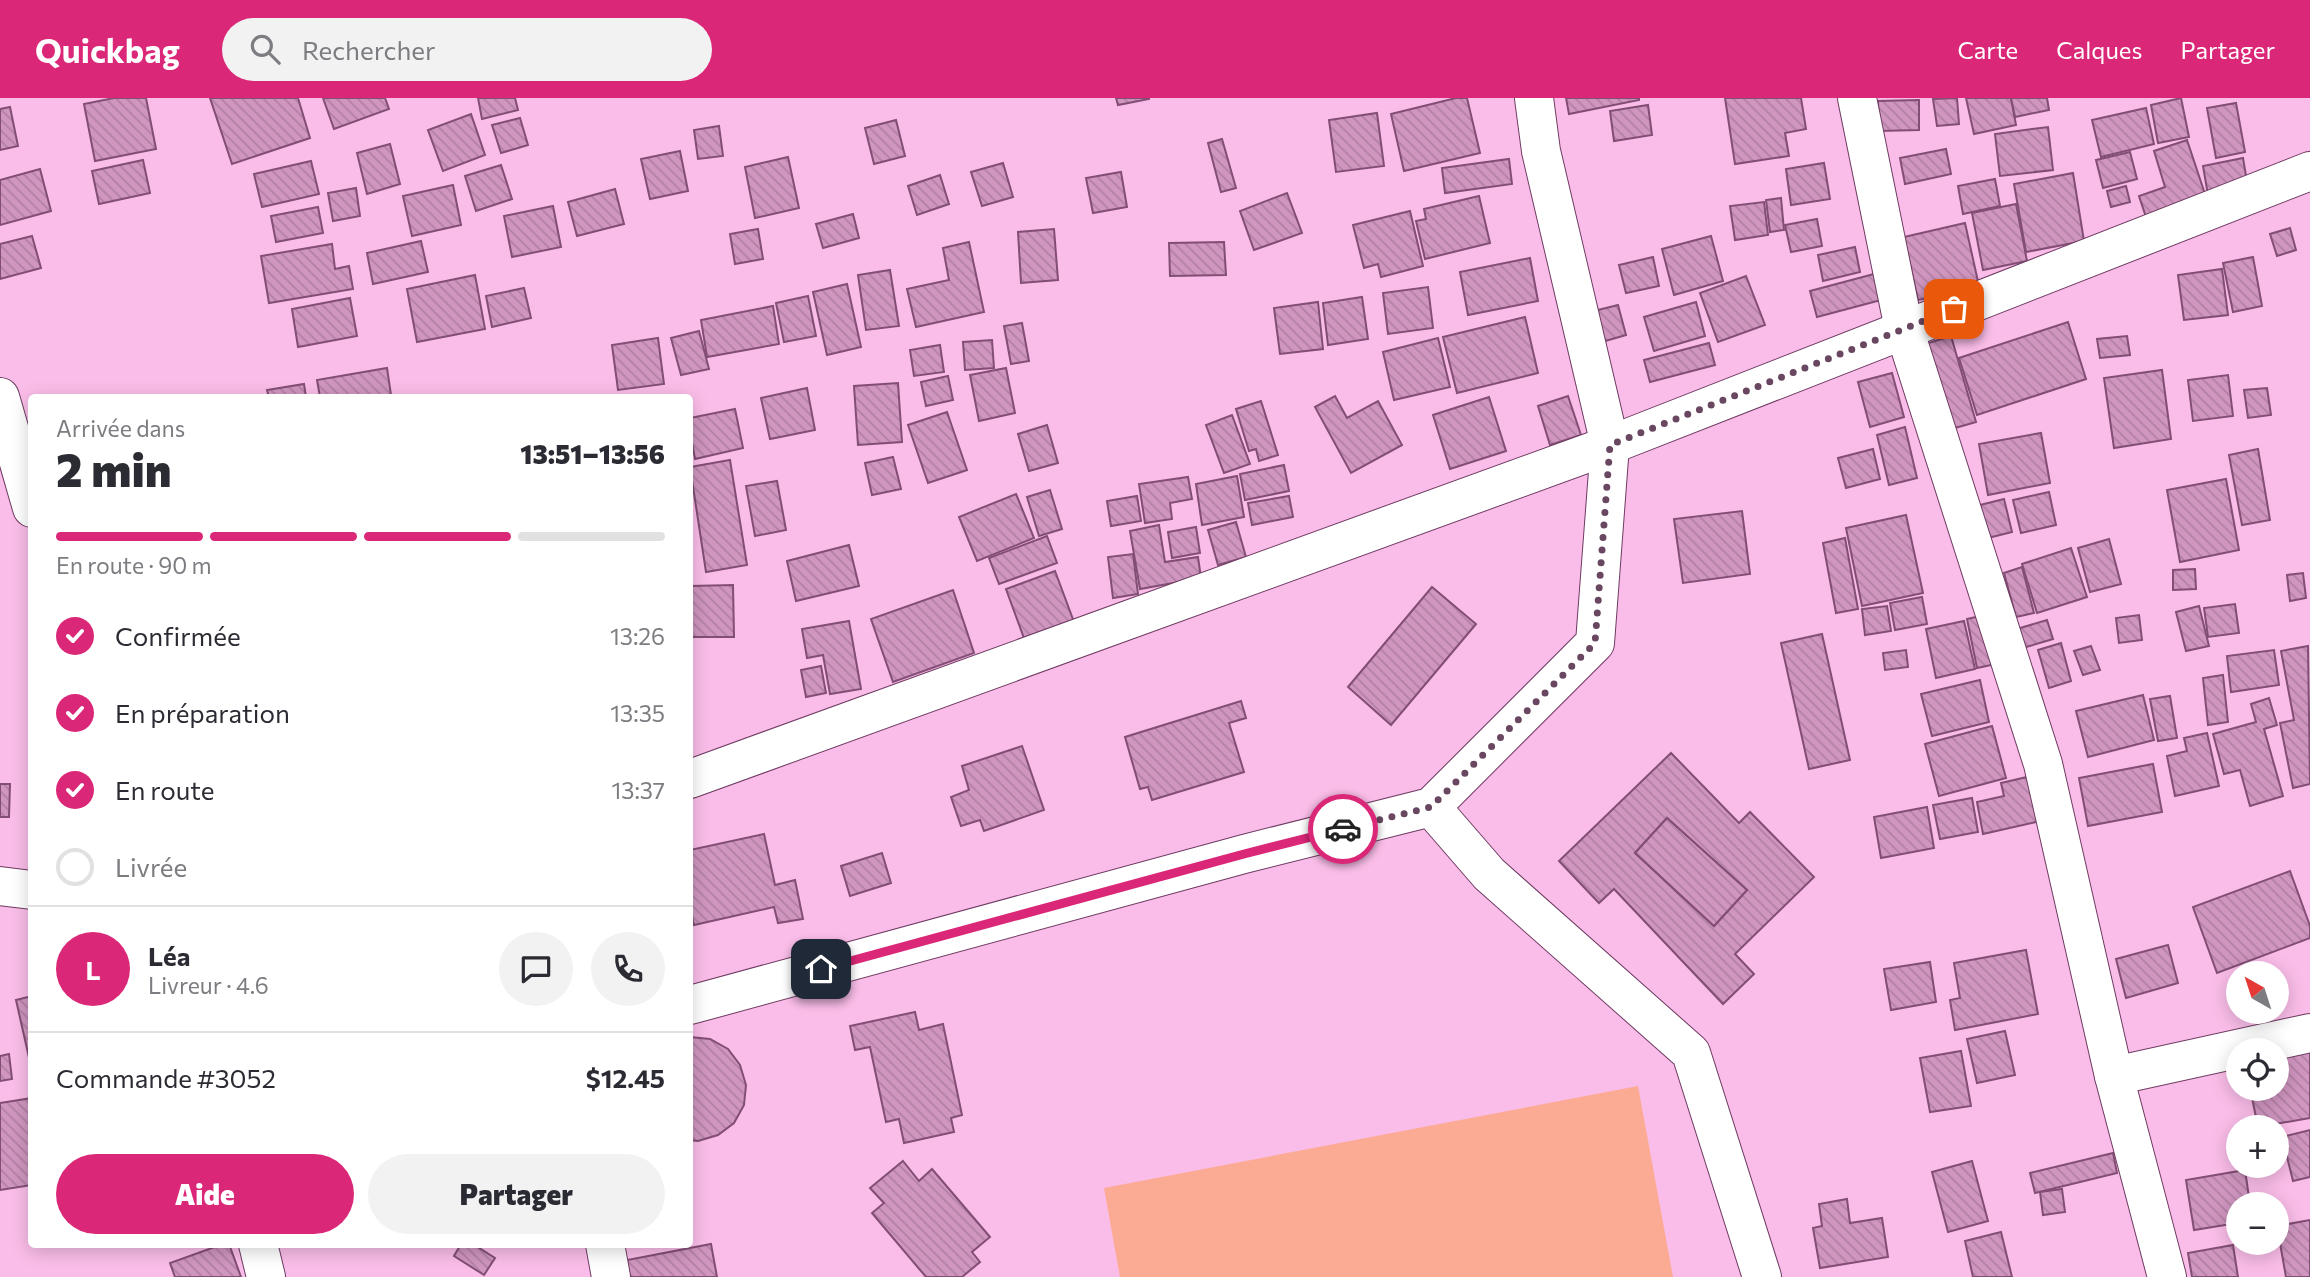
<!DOCTYPE html>
<html lang="fr">
<meta charset="utf-8">
<style>
body{margin:0;font-family:Commissioner,sans-serif;background:#f2f2f3;color:#2b2b33;height:100vh;display:flex;flex-direction:column;font-size:26px;white-space:nowrap}
*{box-sizing:border-box;margin:0}
p{font-size:23px;color:#7c7c81}
.icon{flex:none;width:38px;height:38px;fill:none;stroke:currentColor;stroke-width:2;stroke-linecap:round;stroke-linejoin:round}
.map{position:relative;flex:1;overflow:hidden}
.drawer{position:absolute;left:28px;top:296px;width:665px;height:854px;display:flex;flex-direction:column;background:#fff;border-radius:7px;box-shadow:0 4px 18px #0003}
.drawer>*{flex:none}
.needle{width:46px;rotate:321deg}
.controls{position:absolute;left:2226px;top:863px;display:grid;gap:14px}
.controls a{display:grid;place-items:center;width:63px;height:63px;border-radius:50%;background:#fff;box-shadow:0 4px 18px #0003;font-size:35px}
.pin{position:absolute;display:grid;place-items:center;width:60px;height:60px;color:#fff;margin:-30px;border-radius:14px;box-shadow:0 4px 10px #0006}
.courier{position:absolute;display:grid;place-items:center;width:70px;height:70px;margin:-35px;border:5px solid #db2777;border-radius:50%;background:#fff;color:#222;box-shadow:0 2px 9px #0007}
.overview em{font-style:normal;font-weight:800}
.overview div{display:flex;flex-direction:column-reverse}
.overview{display:flex;align-items:center;justify-content:space-between;height:119px;padding:0 28px}
h1{font-size:46px;font-weight:800;line-height:52px}
.bar{display:grid;grid-template-columns:repeat(4,1fr);gap:10px 7px;align-content:center;height:84px;padding:0 28px}
.bar i{height:9px;border-radius:5px;background:#e1e1e2}
.bar .selected{background:#db2777}
.bar p{grid-column:span 4}
.line{display:flex;align-items:center;gap:18px;padding:0 28px;border-top:2px solid #e1e1e2}
.line div{flex:1}
.round{display:grid;place-items:center;flex:none;width:74px;height:74px;border-radius:37px;background:#f2f2f3}
ol{padding:0 28px;list-style:none}
li{display:flex;align-items:center;gap:21px;height:77px}
li p{margin-inline-start:auto}
li .icon{padding:7px;border-radius:50%;background:#db2777;color:#fff;stroke-width:4}
li:last-child{color:#7c7c81}
li i{width:38px;height:38px;border:4px solid #e1e1e2;border-radius:50%}
.primary-button{display:flex;gap:14px;margin-top:auto;padding:14px 28px}
.primary-button a{flex:1;height:80px;border-radius:42px;background:#db2777;color:#fff;font-size:28px;font-weight:800;line-height:80px;text-align:center}
.primary-button a+a{background:#f2f2f3;color:#2b2b33}
header{display:flex;align-items:center;gap:42px;box-sizing:border-box;height:98px;padding:0 35px;background:#db2777;color:#fff}
header strong{font-size:33px}
nav{display:flex;gap:38px;margin-inline-start:auto;font-size:24px}
.search{width:490px;height:63px;background:#f2f2f3;display:flex;align-items:center;gap:18px;box-sizing:border-box;padding:0 24px;border-radius:38px;color:#7c7c81;font-size:26px}
.map>svg:first-child{display:block}
.pitch{fill:#fbab93}
.building{fill:url(#building-back-hatch);stroke:#824e75;stroke-width:2;fill-rule:evenodd}
.lines{fill:none;stroke-linecap:round;stroke-linejoin:round}
.minor-casing{stroke:#6e3b62;stroke-width:40}
.minor{stroke:#fff;stroke-width:38}
.done{stroke:#694760;stroke-width:7;stroke-dasharray:0 12.6}
.route{stroke:#db2777;stroke-width:9}
</style>
<header>
<strong>Quickbag</strong>
<div class="search"><svg class="icon" aria-label="search" viewBox="0 0 24 24"><circle cx="10" cy="10" r="6"/><path d="M15 15l6 6"/></svg>Rechercher</div>
<nav><a>Carte</a><a>Calques</a><a>Partager</a></nav>
</header>
<div class="map">
<svg width="2310" height="1179" viewBox="0 0 2310 1179">
<defs>
<pattern id="building-back-hatch" width="6" height="6" patternUnits="userSpaceOnUse" patternTransform="scale(1.75)"><rect width="6" height="6" fill="#d096c0"/><path d="M-1 5l2 2M0 0l6 6M5-1l2 2" fill="none" stroke="#b280a4"/></pattern>
</defs>
<rect width="100%" height="100%" fill="#fabde9"/>
<polygon class="pitch" points="1638,988 1673,1179 1120,1179 1104,1090"/>
<g class="building">
<polygon points="114,0 146,0 156,51 95,63 84,6"/>
<polygon points="210,0 298,0 310,40 232,66"/>
<polygon points="323,0 385,0 389,11 334,31"/>
<polygon points="478,0 515,0 518,12 482,21"/>
<polygon points="1116,0 1149,0 1149,1 1118,7"/>
<polygon points="1456,0 1467,0 1480,55 1404,73 1391,16"/>
<polygon points="1566,0 1639,0 1639,2 1569,16"/>
<polygon points="1725,0 1801,0 1806,31 1785,35 1789,58 1735,66"/>
<polygon points="1957,0 1959,26 1937,28 1933,1"/>
<polygon points="1966,0 2011,0 2016,27 1974,36"/>
<polygon points="2011,0 2047,0 2049,12 2015,19"/>
<polygon points="2181,0 2189,39 2158,45 2151,7"/>
<polygon points="1919,2 1919,32 1879,33 1878,3"/>
<polygon points="2236,5 2245,54 2216,60 2207,10"/>
<polygon points="1648,7 1652,37 1614,43 1610,13"/>
<polygon points="10,9 18,48 0,52 0,11"/>
<polygon points="2146,10 2154,46 2101,59 2092,22"/>
<polygon points="1377,15 1384,68 1336,74 1329,22"/>
<polygon points="471,16 485,57 443,73 428,32"/>
<polygon points="520,20 528,47 501,55 492,27"/>
<polygon points="896,22 905,58 874,66 865,30"/>
<polygon points="719,28 723,58 698,61 694,32"/>
<polygon points="2048,29 2053,72 2000,78 1995,36"/>
<polygon points="1222,41 1236,90 1221,94 1208,45"/>
<polygon points="2187,42 2209,108 2149,128 2139,98 2165,89 2154,53"/>
<polygon points="390,46 400,86 367,96 357,55"/>
<polygon points="1946,51 1951,76 1905,86 1900,60"/>
<polygon points="680,53 688,93 650,101 641,61"/>
<polygon points="2130,54 2137,81 2103,90 2096,62"/>
<polygon points="788,59 799,110 755,120 745,69"/>
<polygon points="2243,60 2248,90 2208,97 2203,68"/>
<polygon points="1509,61 1512,86 1445,95 1442,70"/>
<polygon points="143,62 150,95 99,106 92,73"/>
<polygon points="311,63 319,96 262,109 254,76"/>
<polygon points="1003,65 1013,99 982,108 971,74"/>
<polygon points="1824,65 1830,101 1791,107 1786,71"/>
<polygon points="501,67 512,101 476,113 465,78"/>
<polygon points="40,71 51,113 0,127 0,82"/>
<polygon points="1121,74 1127,109 1093,115 1086,80"/>
<polygon points="2073,75 2084,143 2026,154 2014,86"/>
<polygon points="940,77 949,106 917,117 908,88"/>
<polygon points="1995,81 2000,108 1963,116 1958,88"/>
<polygon points="453,87 461,127 412,138 403,98"/>
<polygon points="2126,88 2130,104 2111,109 2107,93"/>
<polygon points="356,90 360,118 333,123 328,95"/>
<polygon points="615,91 624,126 577,138 568,104"/>
<polygon points="1287,95 1302,135 1254,152 1240,113"/>
<polygon points="1479,98 1490,145 1425,161 1416,123 1426,121 1424,111"/>
<polygon points="1781,100 1784,132 1770,134 1766,102"/>
<polygon points="1764,104 1768,137 1735,142 1730,108"/>
<polygon points="2016,106 2027,163 1983,172 1972,115"/>
<polygon points="553,108 561,149 512,159 504,118"/>
<polygon points="318,109 323,135 276,144 271,118"/>
<polygon points="1410,113 1423,168 1381,179 1378,166 1364,170 1353,127"/>
<polygon points="853,116 859,140 823,150 816,126"/>
<polygon points="1817,121 1822,148 1791,154 1785,127"/>
<polygon points="1965,125 1979,188 1918,202 1904,139"/>
<polygon points="2290,130 2296,152 2277,158 2270,136"/>
<polygon points="758,131 763,161 735,166 730,136"/>
<polygon points="1054,131 1058,182 1021,185 1018,134"/>
<polygon points="32,138 41,170 0,181 0,146"/>
<polygon points="1711,138 1723,183 1674,197 1662,151"/>
<polygon points="421,143 428,174 373,186 367,155"/>
<polygon points="969,144 984,214 916,229 907,191 949,182 943,150"/>
<polygon points="1224,144 1226,177 1170,178 1169,145"/>
<polygon points="332,146 335,171 349,168 353,191 269,205 261,158"/>
<polygon points="1855,149 1860,174 1823,183 1818,157"/>
<polygon points="1653,159 1659,188 1626,195 1619,167"/>
<polygon points="2253,159 2262,208 2233,214 2223,165"/>
<polygon points="1530,160 1538,203 1468,217 1460,174"/>
<polygon points="2222,171 2228,217 2184,222 2178,177"/>
<polygon points="890,172 899,228 866,232 858,177"/>
<polygon points="1874,176 1881,202 1817,219 1810,193"/>
<polygon points="475,177 485,231 417,244 407,191"/>
<polygon points="1746,178 1765,227 1718,244 1700,195"/>
<polygon points="847,186 861,249 827,257 813,194"/>
<polygon points="1428,189 1433,230 1388,236 1383,195"/>
<polygon points="524,190 531,220 492,229 486,198"/>
<polygon points="808,198 816,238 784,244 776,205"/>
<polygon points="1362,199 1368,241 1328,247 1323,205"/>
<polygon points="350,200 357,238 298,249 292,211"/>
<polygon points="1318,204 1323,251 1280,256 1274,210"/>
<polygon points="1696,204 1705,238 1654,253 1644,219"/>
<polygon points="1618,207 1626,237 1595,246 1586,215"/>
<polygon points="773,208 779,246 707,259 701,222"/>
<polygon points="1525,219 1538,275 1457,295 1443,239"/>
<polygon points="2068,224 2086,281 1977,317 1959,260"/>
<polygon points="1022,225 1029,263 1011,266 1004,228"/>
<polygon points="699,233 709,271 681,277 671,240"/>
<polygon points="1951,238 1976,324 1941,334 1916,249"/>
<polygon points="2127,238 2130,257 2100,260 2097,241"/>
<polygon points="658,240 664,286 618,292 612,247"/>
<polygon points="1438,240 1450,289 1394,302 1383,254"/>
<polygon points="992,242 994,270 965,272 963,244"/>
<polygon points="1709,245 1715,267 1650,284 1644,262"/>
<polygon points="940,247 944,274 914,278 910,252"/>
<polygon points="387,270 391,297 377,299 320,299 317,282"/>
<polygon points="1006,270 1015,315 979,323 970,277"/>
<polygon points="2162,272 2171,341 2114,350 2104,280"/>
<polygon points="1892,275 1904,319 1870,329 1858,284"/>
<polygon points="2228,277 2233,318 2193,323 2188,282"/>
<polygon points="948,278 953,302 926,308 921,284"/>
<polygon points="898,285 902,344 858,347 854,288"/>
<polygon points="304,286 306,299 269,299 267,292"/>
<polygon points="807,290 815,332 770,341 761,300"/>
<polygon points="2267,290 2271,317 2248,320 2244,292"/>
<polygon points="1335,298 1347,320 1378,303 1402,347 1351,375 1315,309"/>
<polygon points="1568,298 1581,337 1550,347 1538,308"/>
<polygon points="1489,299 1506,353 1450,371 1433,317"/>
<polygon points="1261,303 1278,357 1259,363 1256,351 1249,353 1236,311"/>
<polygon points="735,311 743,350 695,361 690,334 690,320"/>
<polygon points="947,314 967,372 928,385 908,327"/>
<polygon points="1232,317 1250,366 1224,375 1206,327"/>
<polygon points="1047,327 1058,365 1029,373 1018,336"/>
<polygon points="1905,329 1917,380 1889,387 1877,337"/>
<polygon points="2041,335 2050,385 1988,397 1979,346"/>
<polygon points="1873,351 1880,381 1846,390 1838,360"/>
<polygon points="2258,351 2270,422 2242,427 2229,357"/>
<polygon points="893,359 901,391 872,397 865,365"/>
<polygon points="730,362 747,467 706,474 690,369"/>
<polygon points="1284,367 1289,393 1245,402 1240,376"/>
<polygon points="1237,378 1244,419 1202,427 1196,386"/>
<polygon points="1188,379 1192,401 1170,405 1172,421 1145,425 1139,386"/>
<polygon points="2226,381 2239,452 2180,464 2167,392"/>
<polygon points="777,383 786,432 755,438 746,388"/>
<polygon points="1050,392 1062,431 1039,438 1027,399"/>
<polygon points="2049,394 2056,427 2021,435 2013,402"/>
<polygon points="1016,396 1034,440 977,463 959,419"/>
<polygon points="1137,398 1141,423 1111,428 1107,403"/>
<polygon points="1289,398 1293,419 1252,427 1248,405"/>
<polygon points="2004,401 2012,434 1988,440 1980,407"/>
<polygon points="1742,413 1750,476 1683,485 1674,421"/>
<polygon points="1906,417 1923,495 1862,508 1846,430"/>
<polygon points="1236,424 1246,459 1218,467 1208,432"/>
<polygon points="1159,427 1165,464 1198,459 1201,480 1140,491 1130,433"/>
<polygon points="1196,429 1200,455 1172,460 1168,434"/>
<polygon points="1047,438 1057,465 999,486 989,460"/>
<polygon points="1845,440 1858,511 1836,515 1823,445"/>
<polygon points="2109,441 2121,486 2090,494 2078,450"/>
<polygon points="849,447 859,488 796,503 787,463"/>
<polygon points="2071,450 2087,499 2037,515 2022,466"/>
<polygon points="1133,456 1138,496 1113,500 1108,459"/>
<polygon points="2022,469 2034,515 2016,519 2004,475"/>
<polygon points="2195,471 2196,491 2173,492 2173,472"/>
<polygon points="1055,473 1074,524 1025,543 1006,491"/>
<polygon points="2303,475 2306,500 2290,503 2287,477"/>
<polygon points="733,487 734,539 690,539 690,488"/>
<polygon points="1432,489 1476,526 1391,627 1348,589"/>
<polygon points="953,492 974,555 893,584 871,521"/>
<polygon points="1922,499 1927,526 1895,532 1890,505"/>
<polygon points="2235,506 2239,535 2208,539 2204,510"/>
<polygon points="1887,508 1891,533 1865,537 1862,511"/>
<polygon points="2199,508 2209,548 2186,553 2176,514"/>
<polygon points="1985,517 1996,566 1977,570 1967,521"/>
<polygon points="2139,517 2142,542 2119,545 2116,520"/>
<polygon points="2047,522 2053,541 2023,550 2017,531"/>
<polygon points="849,523 861,591 830,596 823,557 807,560 802,531"/>
<polygon points="1964,523 1975,571 1936,580 1926,531"/>
<polygon points="1822,536 1850,662 1809,671 1781,545"/>
<polygon points="2061,545 2071,583 2049,590 2038,552"/>
<polygon points="2091,548 2100,572 2083,577 2074,553"/>
<polygon points="2308,548 2310,686 2293,690 2280,625 2294,622 2281,553"/>
<polygon points="1906,552 1908,569 1885,572 1883,555"/>
<polygon points="2274,552 2279,587 2231,594 2227,558"/>
<polygon points="821,568 826,595 806,599 801,572"/>
<polygon points="2223,577 2228,624 2208,627 2203,580"/>
<polygon points="1980,582 1989,624 1932,638 1921,596"/>
<polygon points="2143,597 2154,642 2088,659 2076,613"/>
<polygon points="2170,598 2177,640 2158,643 2150,601"/>
<polygon points="2269,600 2277,627 2264,631 2283,698 2250,708 2240,672 2224,676 2213,636 2256,624 2251,606"/>
<polygon points="1241,603 1246,620 1229,625 1244,674 1152,702 1148,689 1140,691 1125,639"/>
<polygon points="1992,628 2006,680 1939,698 1925,646"/>
<polygon points="2207,635 2219,688 2175,698 2167,658 2187,653 2184,640"/>
<polygon points="1022,648 1044,712 984,733 980,722 961,728 951,699 969,692 962,668"/>
<path d="M1671,655L1739,725L1750,714L1814,779L1735,856L1754,876L1723,906L1614,791L1599,805L1559,763ZM1667,720L1747,792L1714,828L1635,755Z"/>
<polygon points="2153,666 2162,714 2088,728 2079,680"/>
<polygon points="2040,676 2049,721 1983,736 1977,704 2004,698 2001,685"/>
<polygon points="0,686 10,686 9,719 0,719"/>
<polygon points="1972,700 1978,734 1940,741 1933,707"/>
<polygon points="1927,709 1934,750 1881,760 1874,719"/>
<polygon points="1667,720 1747,792 1714,828 1635,755"/>
<polygon points="764,736 775,787 795,782 803,821 778,825 774,809 694,827 690,811 690,752"/>
<polygon points="882,755 891,785 850,798 841,768"/>
<polygon points="2290,773 2310,828 2310,840 2217,875 2193,809"/>
<polygon points="2168,847 2178,885 2126,900 2116,861"/>
<polygon points="2026,852 2038,916 1955,932 1950,902 1960,900 1954,865"/>
<polygon points="1930,864 1936,904 1891,912 1884,871"/>
<polygon points="32,898 32,973 16,902"/>
<polygon points="915,914 919,932 943,926 962,1017 951,1020 954,1034 904,1045 899,1021 886,1024 870,949 855,952 850,928"/>
<polygon points="2005,933 2015,977 1977,985 1967,941"/>
<polygon points="690,939 710,941 728,951 740,967 746,987 744,1007 734,1025 718,1037 698,1043 690,1042"/>
<polygon points="1961,953 1971,1008 1930,1014 1920,960"/>
<polygon points="2310,954 2310,1020 2258,1029 2250,990 2277,990 2277,961"/>
<polygon points="9,956 12,981 0,983 0,958"/>
<polygon points="32,1000 32,1087 0,1092 0,1005"/>
<polygon points="2310,1032 2310,1079 2293,1083 2282,1039"/>
<polygon points="2113,1055 2117,1075 2035,1095 2030,1075"/>
<polygon points="903,1063 919,1083 932,1071 990,1139 972,1154 980,1164 962,1179 926,1179 872,1115 884,1105 870,1090"/>
<polygon points="1972,1063 1988,1123 1948,1134 1932,1074"/>
<polygon points="2245,1072 2250,1106 2238,1106 2238,1125 2194,1132 2186,1082"/>
<polygon points="2062,1091 2065,1114 2043,1117 2040,1094"/>
<polygon points="1847,1101 1850,1125 1882,1120 1888,1159 1820,1170 1813,1130 1822,1128 1819,1106"/>
<polygon points="2310,1122 2310,1179 2286,1179 2277,1128"/>
<polygon points="2001,1134 2012,1179 1973,1179 1965,1143"/>
<polygon points="223,1146 229,1146 241,1179 175,1179 170,1165"/>
<polygon points="461,1146 473,1146 495,1160 484,1177 454,1158"/>
<polygon points="711,1146 717,1179 624,1179 622,1163"/>
<polygon points="2233,1147 2238,1179 2192,1179 2188,1155"/>
</g>
<g class="lines">
<defs>
<g id="minor">
<polyline points="1857,0 1904,231 2043,666 2114,978 2167,1179"/>
<polyline points="0,299 32,410"/>
<polyline points="690,681 1610,347 2310,73"/>
<polyline points="1431,709 1489,776 1691,955 1762,1179"/>
<polyline points="0,788 32,792"/>
<polyline points="690,907 1244,756 1431,709 1595,545 1610,347 1541,53 1534,0"/>
<polyline points="2114,978 2310,935"/>
<polyline points="258,1146 266,1179"/>
<polyline points="605,1146 611,1179"/>
</g>
</defs>
<use href="#minor" class="minor-casing"/>
<use href="#minor" class="minor"/>
</g>
<g class="lines">
<polyline class="done" points="1343,731 1431,709 1595,545 1610,347 1954,211"/>
<polyline class="route" points="821,871 1244,756 1343,731"/>
</g>
</svg>
<div class="controls">
<a><svg class="needle" viewBox="-14 -14 28 28"><path d="M0-13l5 13h-10z" fill="#e53935"/><path d="M0 13l5-13h-10z" fill="#7c7c81"/></svg></a>
<a><svg class="icon" aria-label="locate" viewBox="0 0 24 24"><circle cx="12" cy="12" r="6"/><path d="M12 2v4M12 18v4M2 12h4M18 12h4"/></svg></a>
<a>+</a>
<a>−</a>
</div>
<div class="pin" style="left:1954px;top:211px;background:#ea580c"><svg class="icon" aria-label="bag" viewBox="0 0 24 24"><path d="M5 8h14l-1 12H6zM9 8a3 3 0 0 1 6 0"/></svg></div>
<div class="pin" style="left:821px;top:871px;background:#1f2937"><svg class="icon" aria-label="home" viewBox="0 0 24 24"><path d="M3 11l9-7 9 7M6 9v11h12V9"/></svg></div>
<div class="courier" style="left:1343px;top:731px"><svg class="icon" aria-label="car" viewBox="0 0 24 24"><path d="M5 17H2v-5l4-1 3-4h7l3 4 3 1v5h-3M9 17h6M6 11h13"/><circle cx="7" cy="17" r="2"/><circle cx="17" cy="17" r="2"/></svg></div>
<section class="drawer">
<div class="overview"><div><h1>2 min</h1><p>Arrivée dans</p></div><em>13:51–13:56</em></div>
<div class="bar"><i class="selected"></i><i class="selected"></i><i class="selected"></i><i></i><p>En route · 90 m</p></div>
<ol>
<li><svg class="icon" aria-label="check" viewBox="0 0 24 24"><path d="M5 12l5 5 9-10"/></svg>Confirmée<p>13:26</p></li>
<li><svg class="icon" aria-label="check" viewBox="0 0 24 24"><path d="M5 12l5 5 9-10"/></svg>En préparation<p>13:35</p></li>
<li><svg class="icon" aria-label="check" viewBox="0 0 24 24"><path d="M5 12l5 5 9-10"/></svg>En route<p>13:37</p></li>
<li><i></i>Livrée</li>
</ol>
<div class="line" style="height:126px"><b class="round" style="background:#db2777;color:#fff">L</b><div><b>Léa</b><p>Livreur · 4.6</p></div><a class="round"><svg class="icon" aria-label="chat" viewBox="0 0 24 24"><path d="M4 5h16v11H9l-5 4z"/></svg></a><a class="round"><svg class="icon" aria-label="phone" viewBox="0 0 24 24"><path d="M5 4h4l2 5-3 2q2 4 5 5l2-3 5 2v4C11 20 4 13 5 4z"/></svg></a></div>
<div class="line" style="height:91px"><div>Commande #3052</div><b>$12.45</b></div>
<div class="primary-button"><a>Aide</a><a>Partager</a></div>
</section>
</div>
